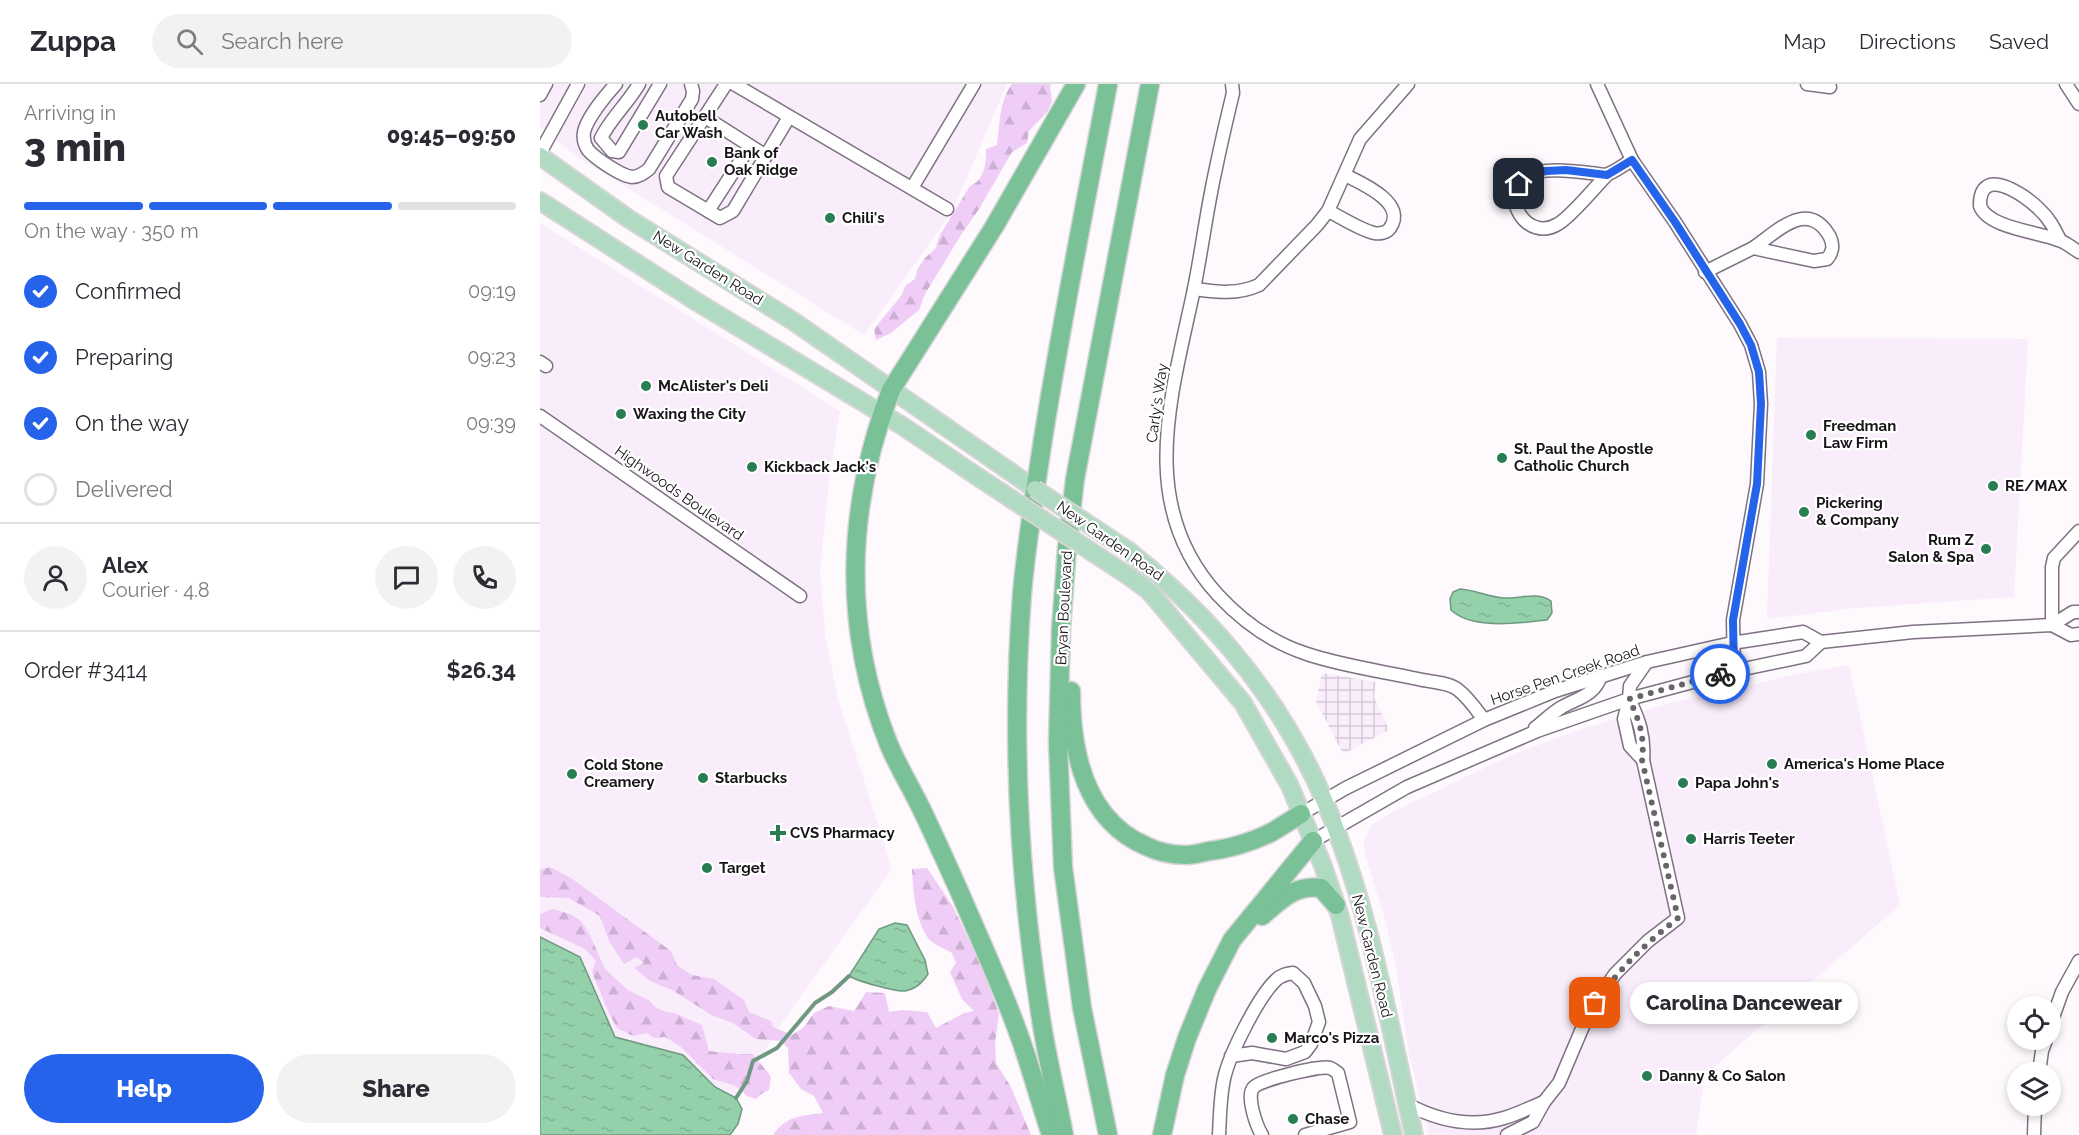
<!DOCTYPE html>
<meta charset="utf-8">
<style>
body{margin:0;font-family:Raleway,sans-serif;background:#f2f2f3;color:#2b2b33;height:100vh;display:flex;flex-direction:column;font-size:22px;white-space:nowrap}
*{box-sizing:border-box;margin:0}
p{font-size:20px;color:#7c7c81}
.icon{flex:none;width:33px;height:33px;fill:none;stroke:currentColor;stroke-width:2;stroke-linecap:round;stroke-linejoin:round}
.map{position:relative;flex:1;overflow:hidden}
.details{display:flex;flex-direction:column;background:#fff;width:540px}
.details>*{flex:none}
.controls{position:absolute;left:1467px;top:912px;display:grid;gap:12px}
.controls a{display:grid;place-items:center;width:54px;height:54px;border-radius:50%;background:#fff;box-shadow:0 3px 9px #0003;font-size:30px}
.pin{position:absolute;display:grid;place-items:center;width:51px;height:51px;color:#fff;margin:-26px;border-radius:12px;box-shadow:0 3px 9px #0006}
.courier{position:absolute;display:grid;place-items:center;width:60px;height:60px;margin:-30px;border:4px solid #2563eb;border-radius:50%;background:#fff;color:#222;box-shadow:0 2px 8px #0007}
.bubble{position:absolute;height:42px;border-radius:21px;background:#fff;box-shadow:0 3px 9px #0003;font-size:20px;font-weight:800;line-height:42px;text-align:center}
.headline em{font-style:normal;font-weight:800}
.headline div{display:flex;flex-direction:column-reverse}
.headline{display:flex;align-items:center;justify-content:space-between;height:102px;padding:0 24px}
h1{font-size:39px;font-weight:800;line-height:45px}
.bar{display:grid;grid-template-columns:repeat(4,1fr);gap:9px 6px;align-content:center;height:72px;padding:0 24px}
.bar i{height:8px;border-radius:4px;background:#e1e1e2}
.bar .on{background:#2563eb}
.bar p{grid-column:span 4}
.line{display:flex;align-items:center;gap:15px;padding:0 24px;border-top:2px solid #e1e1e2}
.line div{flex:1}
.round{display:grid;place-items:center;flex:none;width:63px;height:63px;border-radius:32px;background:#f2f2f3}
ol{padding:0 24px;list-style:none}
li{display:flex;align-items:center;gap:18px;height:66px}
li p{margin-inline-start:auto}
li .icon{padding:6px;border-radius:50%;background:#2563eb;color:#fff;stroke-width:4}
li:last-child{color:#7c7c81}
li i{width:33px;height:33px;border:3px solid #e1e1e2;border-radius:50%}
.primary-button{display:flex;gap:12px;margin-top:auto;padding:12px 24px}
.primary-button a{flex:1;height:69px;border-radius:36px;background:#2563eb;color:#fff;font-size:24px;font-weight:800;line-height:69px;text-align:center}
.primary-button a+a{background:#f2f2f3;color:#2b2b33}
header{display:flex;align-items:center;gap:36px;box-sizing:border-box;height:84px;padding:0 30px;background:#fff;border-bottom:2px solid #e1e1e2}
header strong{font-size:28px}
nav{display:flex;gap:33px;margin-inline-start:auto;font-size:21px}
.search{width:420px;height:54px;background:#f2f2f3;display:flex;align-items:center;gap:15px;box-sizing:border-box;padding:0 21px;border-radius:33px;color:#7c7c81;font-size:22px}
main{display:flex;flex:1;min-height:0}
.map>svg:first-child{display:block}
.built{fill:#f9edfc}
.industrial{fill:url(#industrial-grid)}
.forest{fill:url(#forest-firs)}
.water{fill:url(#water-ripples);stroke:#6f9880;stroke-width:1.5}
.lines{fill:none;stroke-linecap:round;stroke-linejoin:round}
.stream{stroke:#6f9880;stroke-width:4}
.minor-casing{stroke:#7e7182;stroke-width:15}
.major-casing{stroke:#d6d5d6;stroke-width:20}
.highway-casing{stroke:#d6d5d6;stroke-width:21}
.minor{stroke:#fff;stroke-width:12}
.major{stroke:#b0dac1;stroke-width:16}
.highway{stroke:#7bc197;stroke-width:18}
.major-bridge-casing{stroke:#d6d5d6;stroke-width:20;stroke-linecap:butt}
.major-bridge{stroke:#b0dac1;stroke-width:16}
.done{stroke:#696469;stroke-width:6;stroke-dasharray:0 10.8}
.route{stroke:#2563eb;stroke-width:8}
.poi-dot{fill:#287e52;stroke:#fff;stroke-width:2}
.labels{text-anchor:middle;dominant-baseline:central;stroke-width:4.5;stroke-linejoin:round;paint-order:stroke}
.poi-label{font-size:15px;font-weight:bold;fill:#19141a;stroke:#fff;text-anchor:start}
.street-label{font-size:15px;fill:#19141a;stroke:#fff}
</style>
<header>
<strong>Zuppa</strong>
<div class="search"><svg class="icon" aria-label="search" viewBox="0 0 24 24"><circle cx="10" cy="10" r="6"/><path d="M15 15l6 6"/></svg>Search here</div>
<nav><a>Map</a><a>Directions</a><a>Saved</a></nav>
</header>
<main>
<section class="details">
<div class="headline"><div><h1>3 min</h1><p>Arriving in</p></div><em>09:45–09:50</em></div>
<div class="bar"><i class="on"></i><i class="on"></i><i class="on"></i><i></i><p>On the way · 350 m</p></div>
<ol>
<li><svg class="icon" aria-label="check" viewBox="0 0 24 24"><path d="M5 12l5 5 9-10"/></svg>Confirmed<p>09:19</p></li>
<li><svg class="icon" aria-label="check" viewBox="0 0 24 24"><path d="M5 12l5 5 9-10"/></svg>Preparing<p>09:23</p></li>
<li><svg class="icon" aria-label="check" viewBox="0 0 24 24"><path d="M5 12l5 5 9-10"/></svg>On the way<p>09:39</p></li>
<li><i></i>Delivered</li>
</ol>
<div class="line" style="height:108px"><a class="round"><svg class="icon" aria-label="person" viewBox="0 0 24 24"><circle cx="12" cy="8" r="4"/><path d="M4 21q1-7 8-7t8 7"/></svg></a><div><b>Alex</b><p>Courier · 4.8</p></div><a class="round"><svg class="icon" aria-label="chat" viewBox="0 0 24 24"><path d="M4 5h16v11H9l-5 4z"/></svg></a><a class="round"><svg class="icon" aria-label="phone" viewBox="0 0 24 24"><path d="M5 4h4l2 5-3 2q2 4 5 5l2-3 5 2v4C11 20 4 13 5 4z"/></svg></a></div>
<div class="line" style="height:78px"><div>Order #3414</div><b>$26.34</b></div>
<div class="primary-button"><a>Help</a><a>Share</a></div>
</section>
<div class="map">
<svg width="1539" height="1051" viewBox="0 0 1539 1051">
<defs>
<pattern id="industrial-grid" width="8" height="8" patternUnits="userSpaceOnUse" patternTransform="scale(1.5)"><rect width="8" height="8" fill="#f9edfc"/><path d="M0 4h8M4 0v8" fill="none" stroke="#d5cad7"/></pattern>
<pattern id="forest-firs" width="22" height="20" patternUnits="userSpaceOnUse" patternTransform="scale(1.5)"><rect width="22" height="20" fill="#efcdf7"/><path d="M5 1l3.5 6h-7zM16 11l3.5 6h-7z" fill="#ccafd3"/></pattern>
<pattern id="water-ripples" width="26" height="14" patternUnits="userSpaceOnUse" patternTransform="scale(1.5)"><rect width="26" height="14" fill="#94d1ab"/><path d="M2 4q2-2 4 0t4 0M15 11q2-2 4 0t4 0" fill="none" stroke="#7fb393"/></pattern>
</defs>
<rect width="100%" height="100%" fill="#fdf9fd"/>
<g class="built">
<polygon points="0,0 467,0 412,128 324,251 36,72 0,43"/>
<polygon points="0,139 300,327 290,389 280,486 285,551 298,615 345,762 351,786 243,937 196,1014 175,1003 143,971 74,953 40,873 0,853"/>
<polygon points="1237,254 1488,255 1474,513 1315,524 1227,535"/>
<polygon points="1309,581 1360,821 1165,991 1156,1051 889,1051 868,966 857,888 846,839 825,770 824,759 828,747 834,739 848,730 976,669 1048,643 1131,619 1257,590"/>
</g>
<polygon class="industrial" points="782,589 836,598 834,613 849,646 803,670 776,617"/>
<g class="forest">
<path d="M472,0H512L510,2L512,17L508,27L489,47L487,59L472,68L439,125L421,151L385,210L379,226L351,249L336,256L334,245L361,212L366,201L375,195L377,186L385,174L395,165L400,151L430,102C445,96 446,79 446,65L457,61C460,41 459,17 472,0Z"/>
<path d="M10,783L31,794L131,867L137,881L152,891L174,895L204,916L209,928L231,937L233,943L252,951L263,944L274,929L289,922L314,927L326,908L345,909L349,928L363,926L387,928L396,944L424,929L434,927L422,915L410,888L416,879L412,869C405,865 392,860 388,854C375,835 373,806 372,785L387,784L412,821L444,888L459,930L455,959L456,979L471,1003L491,1051H233C247,1031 262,1032 283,1029L274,1012L261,1005L249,989L248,964L240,957L216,955L191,938L173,932L132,906L110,897L94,884L104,879L97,873L84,880L69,857L60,832L29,814L0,813V786Z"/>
<path d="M13,825L30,830L40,836L49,849L65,885L88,906L110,917L116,924L126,928L134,929L162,941L169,967L198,970H213C218,979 226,984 231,993L229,1006L221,1010L216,1015L207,1012L196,1002L173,995L140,962L125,953L114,954L107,949L93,952L77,944L68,927L52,888L56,877L45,865L0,844V830Z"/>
</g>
<g class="water">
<path d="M920,505C936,506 948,513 964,514C981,515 996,507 1011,517L1012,529L1007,536C980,539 932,546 911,526L910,515L913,508Z"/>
<path d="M355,839L367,841L385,876L388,890C382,899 376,905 365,907C356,908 317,897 309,892L339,845Z"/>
<polygon points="0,853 40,873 75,953 143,971 175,1003 196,1014 202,1025 198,1040 190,1051 0,1051"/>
</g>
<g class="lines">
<polyline class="stream" points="196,1014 207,997 213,977 237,964 275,919 292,908 309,892"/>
<defs>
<g id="minor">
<path d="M76,0C66,11 47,34 44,48C43,54 44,60 48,66C55,74 81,92 92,93C99,93 104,89 109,85L152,15L153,7L151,0"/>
<path d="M99,0C88,19 71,34 61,54L72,67L79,68L120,0"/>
<polyline points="186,0 126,92 128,103 180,134 193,127 249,33"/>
<polyline points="194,0 407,125"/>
<path d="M692,0L693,9C687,34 681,59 676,84C667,124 662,165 654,205C632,310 595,421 678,511C702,537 733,559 767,570C803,582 841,587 878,595C889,598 908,598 917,605C928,613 936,625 944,636"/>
<polyline points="1057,0 1092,76 1135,138 1200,240 1211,261 1219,288 1221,320 1217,400 1193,536 1194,587"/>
<polyline points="1267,0 1290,3"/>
<polyline points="1526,0 1539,20"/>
<polyline points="0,11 6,0"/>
<polyline points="165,33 226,72"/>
<polyline points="0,69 38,0"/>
<path d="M1067,91C1055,103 1031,133 1018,140C987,159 958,112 987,92C1000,83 1035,87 1050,89C1056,89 1063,92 1068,90C1076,87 1085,80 1092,76"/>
<polyline points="372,104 434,0"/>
<polyline points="168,127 210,62"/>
<path d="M788,127C801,133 820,146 834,149C839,150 847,149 850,144C868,119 821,99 805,91"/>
<path d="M1520,156C1514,144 1509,134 1499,125C1484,110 1439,80 1440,122C1448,144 1499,148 1518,156C1526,158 1532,164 1539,168"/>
<path d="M1165,188L1213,164L1274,177L1287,175C1293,168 1294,162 1290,153C1268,114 1238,147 1213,164"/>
<path d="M654,205C677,208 697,211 719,201L777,141L788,127L820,55L868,0"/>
<polyline points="0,278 6,282"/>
<polyline points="0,332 260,512"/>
<polyline points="1512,541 1512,483 1514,474 1539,447"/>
<polyline points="1512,541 1533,528 1539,528"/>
<path d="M995,644C1004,637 1012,629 1022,623C1038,614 1054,612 1061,592"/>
<polyline points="1103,676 1090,662 1084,635 1089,615 1090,602 1106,579"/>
<polyline points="761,730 806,704 944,636 1015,607 1107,578 1192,559 1263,548 1281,558 1373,548 1512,541 1531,551 1539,550"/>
<polyline points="773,757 867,703 997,647 1089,615 1194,587 1266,572 1281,558"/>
<polyline points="1510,942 1522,908 1539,877"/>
<polyline points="1499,988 1502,967 1506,956"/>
<path d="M867,1020C897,1036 931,1044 964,1034C978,1030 991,1023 1004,1018"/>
<path d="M679,1051C680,1033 680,1013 684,995C689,971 718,913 736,896C741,891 746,890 753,889L764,899L775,922L779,938L771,960L765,968L746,975L712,969L691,972"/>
<path d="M722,1051C717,1043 705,1011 714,1003C721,996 780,981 790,984C793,985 795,987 798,989L810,1038L765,1051"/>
<path d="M967,1051L993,1038L1004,1018L1019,999L1044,940L1055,919L1075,890L1108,857L1138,834L1103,676C1105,653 1099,635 1089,615"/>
<polyline points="1494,1051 1495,1022"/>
</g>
<g id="major">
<polyline points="0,72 89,135 253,237 495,405"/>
<polyline points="0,117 157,218 364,343 441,395"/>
<path d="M589,467C673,534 743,618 785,718C830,824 849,940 874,1051"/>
<polyline points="587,491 609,507 703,619 750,702 783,782 800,832 853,1051"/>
</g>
<g id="highway">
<path d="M531,607C531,667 545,736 606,762C618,768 632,771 646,771C653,771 661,769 669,767C688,765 712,758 730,749C741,743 751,736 761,730"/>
<path d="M722,832C741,816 755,800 781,804L796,821"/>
<path d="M511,1051C500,1018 491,984 479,951C462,903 440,856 420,809C407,780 394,751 380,722C370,702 358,682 349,661C302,544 306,423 351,306L454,143L536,0"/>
<path d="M524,1051C517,1014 508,978 502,941C479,799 471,654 482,510C486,462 494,415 501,368C520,244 545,122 568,0"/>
<polyline points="568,1051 542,924 523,783 518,659 521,544 527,464 535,395 610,0"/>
<polyline points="622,1051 635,991 647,954 667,905 692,856 773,757"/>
</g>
</defs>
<use href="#minor" class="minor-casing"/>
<use href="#major" class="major-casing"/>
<use href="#highway" class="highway-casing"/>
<use href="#minor" class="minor"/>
<use href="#major" class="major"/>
<use href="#highway" class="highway"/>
<defs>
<g id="major-bridge">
<polyline points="441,395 587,491"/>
<polyline points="495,405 589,467"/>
</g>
</defs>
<use href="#major-bridge" class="major-bridge-casing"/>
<use href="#major-bridge" class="major-bridge"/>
</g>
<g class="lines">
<path class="done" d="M1055,919C1081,883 1103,862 1138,834L1102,676C1105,653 1099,635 1089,615L1180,590"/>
<polyline class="route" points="979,100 988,91 1006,87 1026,86 1067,91 1092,76 1135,138 1200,240 1211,261 1219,288 1221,320 1217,400 1193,536 1194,587 1180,590"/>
</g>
<g class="poi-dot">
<circle cx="103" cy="41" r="6"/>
<circle cx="172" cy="78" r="6"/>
<circle cx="290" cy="134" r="6"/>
<circle cx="106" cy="302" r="6"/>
<circle cx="81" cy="330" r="6"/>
<circle cx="1271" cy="351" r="6"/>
<circle cx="962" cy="374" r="6"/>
<circle cx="212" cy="383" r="6"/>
<circle cx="1453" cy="402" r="6"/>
<circle cx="1264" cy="428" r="6"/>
<circle cx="1446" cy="465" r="6"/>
<circle cx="1232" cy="680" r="6"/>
<circle cx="32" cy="690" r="6"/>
<circle cx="163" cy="694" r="6"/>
<circle cx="1143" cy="699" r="6"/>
<path d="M235 740h6v6h6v6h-6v6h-6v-6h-6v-6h6z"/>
<circle cx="1151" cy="755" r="6"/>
<circle cx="167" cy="784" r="6"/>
<circle cx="732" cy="954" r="6"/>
<circle cx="1107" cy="992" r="6"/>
<circle cx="753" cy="1035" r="6"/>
</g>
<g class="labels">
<g class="poi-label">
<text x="115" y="32">Autobell<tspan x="115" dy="17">Car Wash</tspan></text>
<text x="184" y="69">Bank of<tspan x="184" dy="17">Oak Ridge</tspan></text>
<text x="302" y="134">Chili's</text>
<text x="118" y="302">McAlister's Deli</text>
<text x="93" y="330">Waxing the City</text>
<text x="1283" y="342">Freedman<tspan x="1283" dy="17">Law Firm</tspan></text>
<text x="974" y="365">St. Paul the Apostle<tspan x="974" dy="17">Catholic Church</tspan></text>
<text x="224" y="383">Kickback Jack's</text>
<text x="1465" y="402">RE/MAX</text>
<text x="1276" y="419">Pickering<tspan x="1276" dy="17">&amp; Company</tspan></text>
<text x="1434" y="456" text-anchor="end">Rum Z<tspan x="1434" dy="17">Salon &amp; Spa</tspan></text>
<text x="1244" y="680">America's Home Place</text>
<text x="44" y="681">Cold Stone<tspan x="44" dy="17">Creamery</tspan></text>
<text x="175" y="694">Starbucks</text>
<text x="1155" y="699">Papa John's</text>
<text x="250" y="749">CVS Pharmacy</text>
<text x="1163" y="755">Harris Teeter</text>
<text x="179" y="784">Target</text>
<text x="744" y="954">Marco's Pizza</text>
<text x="1119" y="992">Danny &amp; Co Salon</text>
<text x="765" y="1035">Chase</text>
</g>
<g class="street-label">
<text transform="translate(168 184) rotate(32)">New Garden Road</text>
<text transform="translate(617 319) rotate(-82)">Carly's Way</text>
<text transform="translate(139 409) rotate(35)">Highwoods Boulevard</text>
<text transform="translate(570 457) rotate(35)">New Garden Road</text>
<text transform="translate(524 524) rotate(-87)">Bryan Boulevard</text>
<text transform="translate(1025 591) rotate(-19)">Horse Pen Creek Road</text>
<text transform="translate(832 872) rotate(76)">New Garden Road</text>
</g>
</g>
</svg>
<div class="controls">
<a><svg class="icon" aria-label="locate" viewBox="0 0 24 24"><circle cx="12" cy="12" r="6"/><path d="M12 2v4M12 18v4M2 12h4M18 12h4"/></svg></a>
<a><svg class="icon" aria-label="layers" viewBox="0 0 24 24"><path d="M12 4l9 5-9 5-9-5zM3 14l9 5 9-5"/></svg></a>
</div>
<div class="pin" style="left:1055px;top:919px;background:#ea580c"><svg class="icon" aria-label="bag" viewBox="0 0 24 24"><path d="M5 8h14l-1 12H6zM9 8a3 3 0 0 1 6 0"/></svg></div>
<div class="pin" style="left:979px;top:100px;background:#1f2937"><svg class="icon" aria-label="home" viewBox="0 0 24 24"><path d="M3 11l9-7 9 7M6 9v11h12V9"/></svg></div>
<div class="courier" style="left:1180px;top:590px"><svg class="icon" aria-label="bike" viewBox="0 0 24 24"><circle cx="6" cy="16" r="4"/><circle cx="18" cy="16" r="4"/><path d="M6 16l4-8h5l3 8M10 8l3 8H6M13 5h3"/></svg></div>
<div class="bubble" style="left:1090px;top:898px;width:228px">Carolina Dancewear</div>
</div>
</main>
